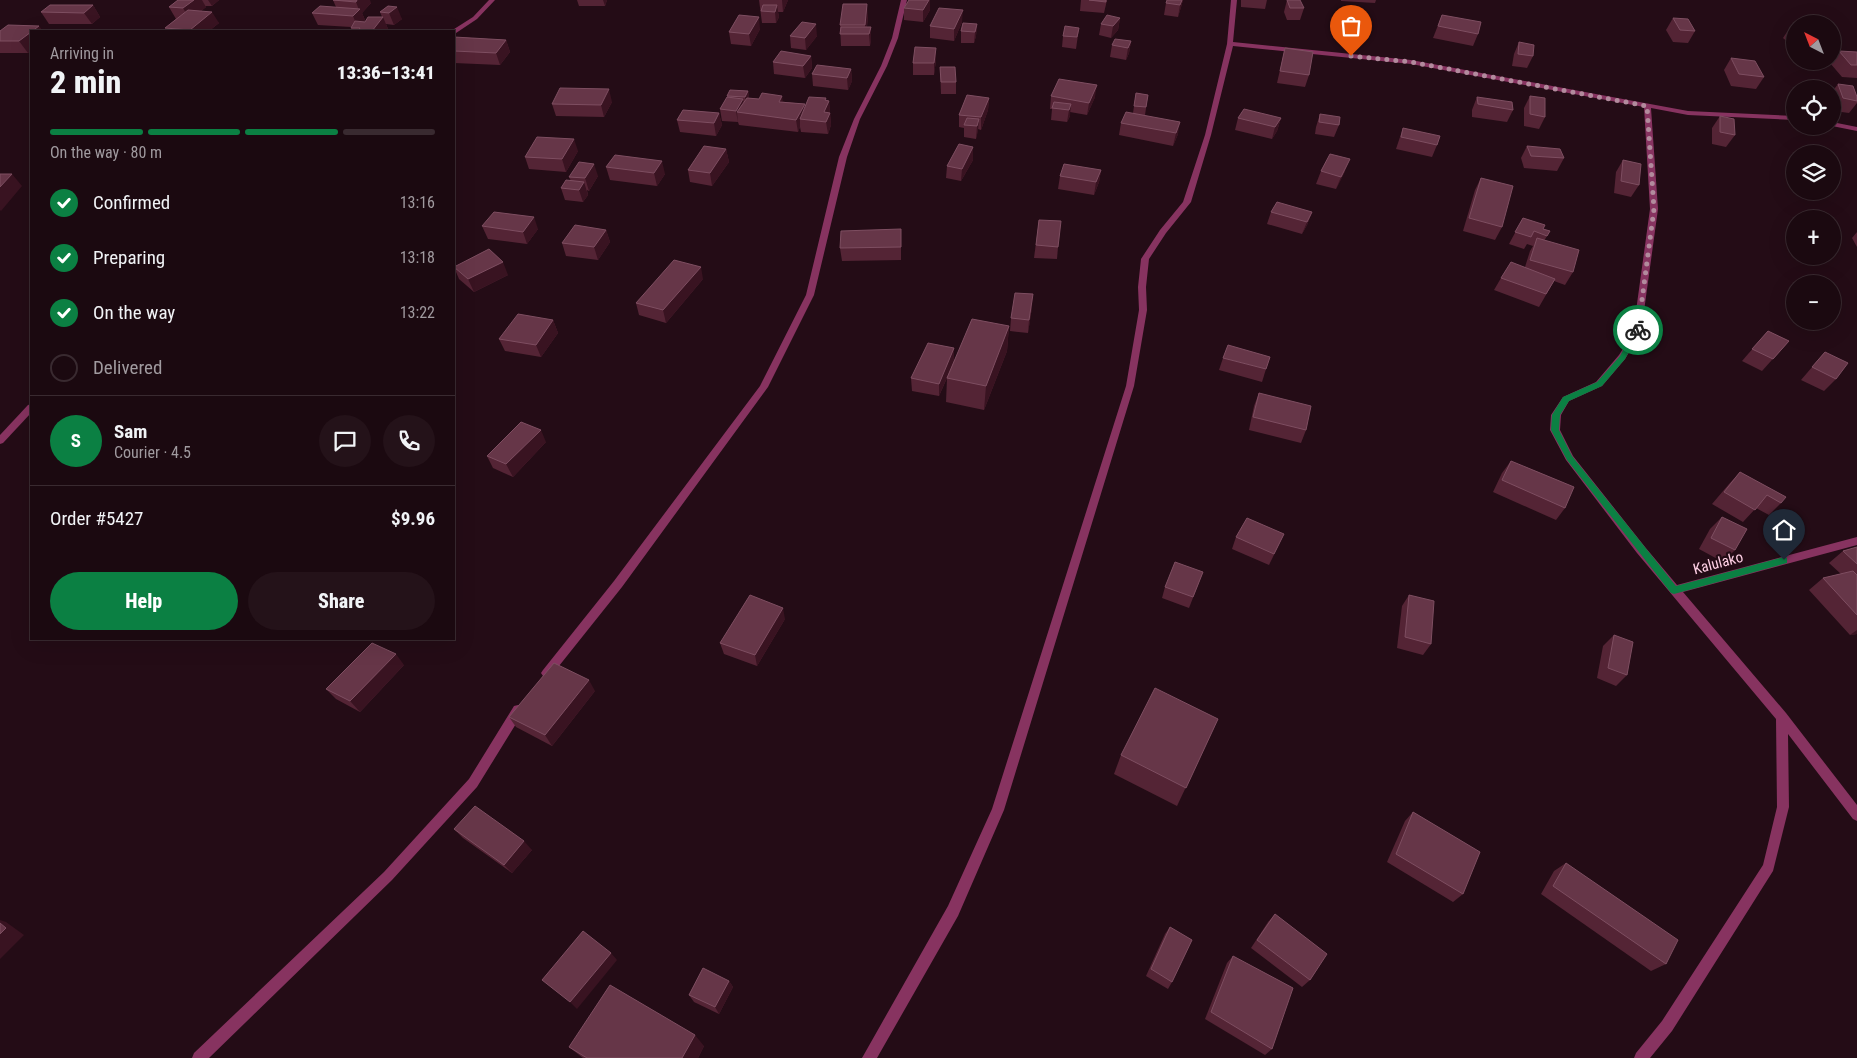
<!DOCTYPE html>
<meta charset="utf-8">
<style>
body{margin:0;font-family:"Roboto Condensed",sans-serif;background:#241219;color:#f1f3f6;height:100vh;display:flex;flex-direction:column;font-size:19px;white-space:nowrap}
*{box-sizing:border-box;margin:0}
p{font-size:16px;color:#a09a9f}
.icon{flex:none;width:28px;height:28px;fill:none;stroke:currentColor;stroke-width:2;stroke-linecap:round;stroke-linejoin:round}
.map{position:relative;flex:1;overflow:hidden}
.sheet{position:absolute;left:30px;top:30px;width:425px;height:610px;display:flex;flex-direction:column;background:#1b0910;border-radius:0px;box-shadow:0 5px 20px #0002,0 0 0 1px #392a30}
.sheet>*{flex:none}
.needle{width:32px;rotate:318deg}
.fabs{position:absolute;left:1786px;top:15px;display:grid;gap:10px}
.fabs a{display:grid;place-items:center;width:55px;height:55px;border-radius:50%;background:#1b0910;box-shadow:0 5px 20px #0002,0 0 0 1px #392a30;font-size:25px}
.pin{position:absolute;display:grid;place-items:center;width:42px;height:42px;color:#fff;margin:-51px -21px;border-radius:50% 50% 50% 0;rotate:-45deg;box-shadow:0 0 5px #0007}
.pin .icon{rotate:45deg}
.courier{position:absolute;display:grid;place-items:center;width:50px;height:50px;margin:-25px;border:4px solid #0b8043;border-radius:50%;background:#fff;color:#222;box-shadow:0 1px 6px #0007}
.summary em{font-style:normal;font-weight:800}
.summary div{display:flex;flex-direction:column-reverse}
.summary{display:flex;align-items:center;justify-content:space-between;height:85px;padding:0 20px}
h1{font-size:32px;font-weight:800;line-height:38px}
.bar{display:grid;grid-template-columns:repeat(4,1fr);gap:8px 5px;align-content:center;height:60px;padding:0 20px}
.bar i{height:6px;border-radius:4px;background:#392a30}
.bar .active{background:#0b8043}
.bar p{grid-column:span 4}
.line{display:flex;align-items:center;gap:12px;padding:0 20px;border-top:1px solid #392a30}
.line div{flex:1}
.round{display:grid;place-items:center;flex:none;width:52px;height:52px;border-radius:26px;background:#241219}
ol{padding:0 20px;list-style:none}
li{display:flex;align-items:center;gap:15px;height:55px}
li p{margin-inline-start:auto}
li .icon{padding:5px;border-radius:50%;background:#0b8043;color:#fff;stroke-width:4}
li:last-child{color:#a09a9f}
li i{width:28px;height:28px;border:2px solid #392a30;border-radius:50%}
.cta{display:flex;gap:10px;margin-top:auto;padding:10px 20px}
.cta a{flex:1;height:58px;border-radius:30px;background:#0b8043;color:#fff;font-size:20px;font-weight:800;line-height:58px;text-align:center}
.cta a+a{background:#241219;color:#f1f3f6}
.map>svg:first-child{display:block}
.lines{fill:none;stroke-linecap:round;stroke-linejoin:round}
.minor{fill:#873360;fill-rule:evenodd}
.wall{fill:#542435}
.shaded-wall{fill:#391321}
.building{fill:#663648;stroke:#7e4e61}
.route{fill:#0b8043}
.done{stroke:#b28b9d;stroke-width:5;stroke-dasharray:0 9}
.labels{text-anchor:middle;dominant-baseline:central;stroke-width:4.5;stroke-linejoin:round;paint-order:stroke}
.street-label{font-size:15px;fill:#ffd0e5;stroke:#240c16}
</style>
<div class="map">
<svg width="1857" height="1058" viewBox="0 0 1857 1058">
<rect width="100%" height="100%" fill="#240c16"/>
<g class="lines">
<g class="minor">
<polygon points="489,0 495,0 477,19 456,33 454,34 454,31 451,31 473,17"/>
<polygon points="901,0 907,0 898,38 887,66 860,119 847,157 814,295 768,387 622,587 551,676 547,678 543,676 541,673 543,670 614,581 760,386 806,295 839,157 854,119 881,66 892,38"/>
<polygon points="1231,0 1237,0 1233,42 1411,60 1688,111 1795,116 1795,120 1688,115 1651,108 1658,209 1641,333 1625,359 1602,386 1569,401 1561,415 1560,430 1573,456 1645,547 1677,585 1857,537 1857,545 1683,592 1786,713 1857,805 1857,821 1853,819 1788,734 1789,807 1773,871 1672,1031 1650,1058 1634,1058 1636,1053 1662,1021 1763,865 1777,807 1776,719 1637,553 1566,460 1550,430 1551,415 1563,397 1596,382 1619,355 1633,333 1650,209 1644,107 1411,64 1233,46 1211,135 1191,202 1166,233 1149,259 1146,287 1147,310 1134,386 1004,810 958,916 877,1058 862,1058 948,906 992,809 1126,386 1139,310 1138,287 1141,259 1160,230 1183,202 1205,135 1227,44"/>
<polygon points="1832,122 1857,127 1857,131 1832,126"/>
<polygon points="31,404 31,413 3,443 0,444 0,435 28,405"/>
<polygon points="518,705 522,706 524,710 522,714 477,787 392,880 209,1058 192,1058 194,1053 384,872 469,779 514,706"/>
</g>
</g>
<g class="wall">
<polygon points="178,0 219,0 212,6 205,6 206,7 201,11 219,23 209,31 166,31 165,28 176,19 169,7"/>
<polygon points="333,0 371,3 362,13 365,20 364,22 382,17 380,12 388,6 402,19 394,25 386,24 388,29 386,31 352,31 351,27 318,25 312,13 336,7"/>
<polygon points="577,0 607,0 605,6 579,6"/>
<polygon points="759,0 788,0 783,12 778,12 779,17 776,23 762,23"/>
<polygon points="909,0 930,0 930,10 923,22 904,20 904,8"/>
<polygon points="1081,0 1107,0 1104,13 1080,11"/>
<polygon points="1183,0 1181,7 1178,17 1164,15 1166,3"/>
<polygon points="1241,0 1267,0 1265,9 1241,7"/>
<polygon points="1287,0 1304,8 1300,20 1287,20 1284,12"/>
<polygon points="1341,0 1376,0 1375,3 1341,1"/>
<polygon points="93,5 100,17 92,24 49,24 41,12"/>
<polygon points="1442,15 1478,34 1473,46 1433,38"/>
<polygon points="868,16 867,27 871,27 871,39 870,46 841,46 840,25"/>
<polygon points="1120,18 1118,30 1111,38 1099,35 1101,24"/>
<polygon points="1673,18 1695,31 1688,43 1673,42 1666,30"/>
<polygon points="962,22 954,41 930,38 930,26"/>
<polygon points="977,24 976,36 974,43 961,43 961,31"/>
<polygon points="1791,26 1795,26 1795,48 1783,38"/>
<polygon points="1079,28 1076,49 1062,47 1063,36"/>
<polygon points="760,29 751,46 731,44 729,32"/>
<polygon points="0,31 31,31 31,51 28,53 0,53"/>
<polygon points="790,36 817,36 806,50 791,48"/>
<polygon points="454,37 506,40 510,52 500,65 454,63"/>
<polygon points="1131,41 1129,53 1126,60 1110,57 1112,45"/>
<polygon points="1519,42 1533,56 1527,68 1512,66 1514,54"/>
<polygon points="1285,48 1309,75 1305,87 1277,83"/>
<polygon points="1839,51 1857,52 1857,78 1842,77 1830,63 1831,61 1832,61 1832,59"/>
<polygon points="811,56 812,68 805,78 774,74 773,62"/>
<polygon points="1731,58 1764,77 1756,89 1731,86 1724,70"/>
<polygon points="936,60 934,75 913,75 913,63"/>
<polygon points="940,67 956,82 956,94 941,94"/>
<polygon points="851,69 852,81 848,90 813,86 812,74"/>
<polygon points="1838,84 1857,97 1857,103 1849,113 1834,111 1832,107 1832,92"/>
<polygon points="748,91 749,98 805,104 805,106 826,98 826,100 829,101 831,125 828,134 801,132 800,127 798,132 739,125 738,122 722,121 720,109 727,98 727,96"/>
<polygon points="1136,93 1148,95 1145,115 1178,134 1173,146 1119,135 1121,123 1133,113"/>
<polygon points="1051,96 1095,97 1087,115 1070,112 1070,116 1067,122 1051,120 1052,109 1050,109"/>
<polygon points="1530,96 1545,117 1539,129 1524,126 1524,108"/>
<polygon points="1477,97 1513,110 1507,122 1472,117 1472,110"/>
<polygon points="989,98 988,110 981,130 978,129 976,139 964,137 964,128 959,127 959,115"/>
<polygon points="612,102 604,117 556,116 552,104"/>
<polygon points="719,113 722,125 716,136 680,132 677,120"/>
<polygon points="1320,114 1339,125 1334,137 1315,134 1316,127"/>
<polygon points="1720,116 1735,135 1726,147 1712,144 1712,128"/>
<polygon points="1238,118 1281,118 1277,131 1272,139 1235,130"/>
<polygon points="1403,128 1437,145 1432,157 1396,149"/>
<polygon points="1527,146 1564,158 1557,171 1524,168 1521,158"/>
<polygon points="973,147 973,160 961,181 946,178 947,166"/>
<polygon points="726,149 729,162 712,186 690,182 688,170"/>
<polygon points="578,151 566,172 529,169 525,157"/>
<polygon points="1623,160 1639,185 1631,197 1614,193 1616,172"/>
<polygon points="606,167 665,174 657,186 610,180"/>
<polygon points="1101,170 1099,182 1094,195 1058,189 1060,176"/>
<polygon points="1321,171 1345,171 1336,189 1316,184"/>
<polygon points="598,176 589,191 587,190 588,195 583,202 565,200 561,188 571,181 569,177"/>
<polygon points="1481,178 1502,227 1495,240 1463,231 1475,190"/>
<polygon points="1271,212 1312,212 1307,225 1302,234 1267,224"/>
<polygon points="1523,218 1543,229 1550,231 1544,241 1573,272 1565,285 1554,281 1539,307 1494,290 1501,278 1525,267 1530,251 1533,246 1527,244 1524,249 1509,244"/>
<polygon points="1039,220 1058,247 1057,259 1034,258"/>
<polygon points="482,226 538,229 527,244 488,239"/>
<polygon points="901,229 901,260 842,261 840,248"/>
<polygon points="606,230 610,242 598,260 566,256 562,243"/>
<polygon points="1857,232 1857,247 1852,238"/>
<polygon points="454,267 508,275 474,292 459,279"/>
<polygon points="703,279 666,323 639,315 636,303"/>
<polygon points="1032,307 1028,333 1010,331 1011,318"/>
<polygon points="553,320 558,333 541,357 505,351 499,339"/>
<polygon points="1009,326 1007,351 984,410 946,402 947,378 939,396 912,391 911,378 954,348 954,360"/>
<polygon points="1768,331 1789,341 1762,371 1742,361"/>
<polygon points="1825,352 1836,379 1824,391 1801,380"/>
<polygon points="1223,358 1266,369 1262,382 1219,370"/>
<polygon points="1259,393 1306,430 1301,443 1249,430 1254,406"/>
<polygon points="546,442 513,477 493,468 487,456"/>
<polygon points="1511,461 1565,508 1556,520 1493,492 1502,473"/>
<polygon points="1740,472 1781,503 1769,515 1756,508 1743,522 1712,504 1729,484"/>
<polygon points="1722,517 1735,550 1723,562 1699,549 1710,529"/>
<polygon points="1284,534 1269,565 1232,549 1236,537"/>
<polygon points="1857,547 1857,634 1850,635 1809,590 1823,578 1841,574 1829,563 1843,551"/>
<polygon points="1203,572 1189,608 1162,598 1165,587"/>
<polygon points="1409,595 1431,644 1423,655 1397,648 1402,606"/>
<polygon points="785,619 757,666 724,654 720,643"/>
<polygon points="1614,635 1627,675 1616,686 1597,678 1603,646"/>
<polygon points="404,665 360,712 336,699 326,689"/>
<polygon points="595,691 552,746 516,727 509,717"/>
<polygon points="1218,719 1177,806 1114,774 1121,755"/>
<polygon points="1413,812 1463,894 1453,902 1387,862 1405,821"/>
<polygon points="454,829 532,850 512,873 463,838"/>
<polygon points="1566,863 1666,964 1651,971 1541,894 1554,871"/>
<polygon points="1275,914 1310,980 1302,987 1251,948 1268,922"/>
<polygon points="1170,927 1172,982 1168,989 1146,976 1165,934"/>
<polygon points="1233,956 1272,1049 1265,1055 1205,1019 1227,963"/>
<polygon points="729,981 733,987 719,1014 694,1002 689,995"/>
<polygon points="704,1046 698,1058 583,1058 569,1047"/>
</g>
<g class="shaded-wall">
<polygon points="194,0 202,0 206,7 190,20 183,8"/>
<polygon points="208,0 219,0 212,6"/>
<polygon points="357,0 370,0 371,3 362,13 365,20 358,28 353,16 359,10 356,2"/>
<polygon points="603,0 607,0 605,6"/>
<polygon points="782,0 788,0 783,12"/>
<polygon points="929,0 930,0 930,10 923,22 923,10"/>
<polygon points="1182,0 1183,0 1181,7 1178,17 1180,5"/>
<polygon points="867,4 868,16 866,34 865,25"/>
<polygon points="93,5 100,17 92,24 84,13"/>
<polygon points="777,5 779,17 776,23 775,12"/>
<polygon points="397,7 402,19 394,25 389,13"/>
<polygon points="963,10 962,22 954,41 954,29"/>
<polygon points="212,12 219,23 209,31 190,31 190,30"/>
<polygon points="383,17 388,29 386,31 372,31"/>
<polygon points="759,17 760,29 751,46 749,34"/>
<polygon points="1120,18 1118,30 1111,38 1113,26"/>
<polygon points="816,24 817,36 806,50 805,38"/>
<polygon points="977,24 976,36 974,43 975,32"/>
<polygon points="39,26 43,31 32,31"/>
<polygon points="871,27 871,39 870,46 869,34"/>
<polygon points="31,32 31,51 28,53 19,41"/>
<polygon points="506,40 510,52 500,65 496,53"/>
<polygon points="1131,41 1129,53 1126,60 1128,48"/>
<polygon points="936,48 936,60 934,75 934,63"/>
<polygon points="811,56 812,68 805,78 803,66"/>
<polygon points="851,69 852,81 848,90 847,78"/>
<polygon points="1097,85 1095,97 1087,115 1089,103"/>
<polygon points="609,89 612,102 604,117 601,105"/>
<polygon points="748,91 750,103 747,109 745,97"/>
<polygon points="782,96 784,108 779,102"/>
<polygon points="826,98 826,107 829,101 831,125 828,134 826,122 824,112"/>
<polygon points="989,98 988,110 981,130 981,117"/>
<polygon points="743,99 745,111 737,112 738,123 736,111"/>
<polygon points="805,104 806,117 800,119 800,127 798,132 796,120"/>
<polygon points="1071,104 1070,116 1067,122 1069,110"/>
<polygon points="719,113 722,125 716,136 714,123"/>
<polygon points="1281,118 1277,131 1272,139 1275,127"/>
<polygon points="979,119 978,131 976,139 977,126"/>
<polygon points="1180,122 1178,134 1173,146 1176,133"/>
<polygon points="574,139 578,151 566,172 562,159"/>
<polygon points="973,147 973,160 961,181 962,169"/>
<polygon points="726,149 729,162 712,186 710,173"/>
<polygon points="1350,159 1345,171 1336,189 1341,177"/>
<polygon points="662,161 665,174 657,186 654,173"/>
<polygon points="594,164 598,176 589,191 585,178"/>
<polygon points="1101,170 1099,182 1094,195 1096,182"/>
<polygon points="12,174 22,186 1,211 0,210 0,187"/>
<polygon points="584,182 588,195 583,202 579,190"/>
<polygon points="1312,212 1307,225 1302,234 1307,222"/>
<polygon points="534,217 538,229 527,244 523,232"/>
<polygon points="606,230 610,242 598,260 594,247"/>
<polygon points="503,262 508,275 474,292 468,279"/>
<polygon points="701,267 703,279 666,323 663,310"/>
<polygon points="1033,294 1032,307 1028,333 1029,320"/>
<polygon points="553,320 558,333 541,357 536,345"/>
<polygon points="1009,326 1007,351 984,410 986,386"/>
<polygon points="954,348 954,361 939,396 939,384"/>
<polygon points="541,430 546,442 513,477 506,464"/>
<polygon points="783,608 785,619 757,666 755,655"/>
<polygon points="1857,630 1857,634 1850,635"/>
<polygon points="396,654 404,665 360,712 350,701"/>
<polygon points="589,680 595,691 552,746 545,735"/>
<polygon points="524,841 532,850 512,873 504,865"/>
<polygon points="0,920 6,922 24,935 0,959"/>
<polygon points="611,953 617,960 577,1009 570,1002"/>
<polygon points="729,981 733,987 719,1014 715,1007"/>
<polygon points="695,1035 704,1046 698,1058 682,1058"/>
</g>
<g class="building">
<polygon points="178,0 194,0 183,8 169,7"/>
<polygon points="333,0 357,0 356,2"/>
<polygon points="909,0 929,0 923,10 904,8"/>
<polygon points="1089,0 1106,0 1106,2"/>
<polygon points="1167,0 1182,0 1180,5 1166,3"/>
<polygon points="1287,0 1300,0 1304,8 1290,8"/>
<polygon points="843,4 867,4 865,25 840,25"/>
<polygon points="50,5 93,5 84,13 41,12"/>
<polygon points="763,5 777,5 775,12 761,11"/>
<polygon points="320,6 360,9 353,16 312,13"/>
<polygon points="388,6 397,7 389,13 380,12"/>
<polygon points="939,8 963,10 954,29 930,26"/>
<polygon points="188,10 212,12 190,30 165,28"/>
<polygon points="739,15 759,17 749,34 729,32"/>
<polygon points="1107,15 1120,18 1113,26 1101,24"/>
<polygon points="1442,15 1481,22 1478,34 1438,26"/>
<polygon points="368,17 383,17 372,31 358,31 360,28 351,28 355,21 365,22"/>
<polygon points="1673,18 1688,19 1695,31 1680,30"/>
<polygon points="802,22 816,24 805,38 790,36"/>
<polygon points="963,23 977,24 975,32 961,31"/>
<polygon points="8,25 39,26 19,41 0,41 0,31"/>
<polygon points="1065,26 1079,28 1077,37 1063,36"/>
<polygon points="841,27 871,27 869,34 840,34"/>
<polygon points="454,37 506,40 496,53 454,51"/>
<polygon points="1115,39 1131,41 1128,48 1112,45"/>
<polygon points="1519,42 1534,45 1533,56 1518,54"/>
<polygon points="915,47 936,48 934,63 913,63"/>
<polygon points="1285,48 1313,52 1309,75 1280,71"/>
<polygon points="781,51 811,56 803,66 773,62"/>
<polygon points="1839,51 1857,52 1857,65 1851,65"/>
<polygon points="1731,58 1755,61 1764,77 1739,74"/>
<polygon points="817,65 851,69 847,78 812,74"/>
<polygon points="940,67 955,67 956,82 941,82"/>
<polygon points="1059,79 1097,85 1089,103 1051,96"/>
<polygon points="1838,84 1853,86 1857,97 1857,101 1843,98"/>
<polygon points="560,88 609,89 601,105 552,104"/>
<polygon points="730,90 748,91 745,97 727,96"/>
<polygon points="762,93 782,96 779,102 805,104 796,120 737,112 747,98 759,99"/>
<polygon points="1136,93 1148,95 1146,107 1134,106"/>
<polygon points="967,95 989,98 981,117 959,115"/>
<polygon points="1530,96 1545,98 1545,117 1530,114"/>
<polygon points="727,97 743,99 736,111 720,109"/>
<polygon points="809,97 826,98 825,100 829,101 824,112 830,113 826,122 800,119"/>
<polygon points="1477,97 1512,102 1513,110 1478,104"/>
<polygon points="1054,102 1071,104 1069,110 1052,108"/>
<polygon points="1244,109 1281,118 1275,127 1238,118"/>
<polygon points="683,110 719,113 714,123 677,120"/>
<polygon points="1126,112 1180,122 1176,133 1121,123"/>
<polygon points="1320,114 1340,117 1339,125 1319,122"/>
<polygon points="1720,116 1734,119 1735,135 1720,132"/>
<polygon points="967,118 979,119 977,126 964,125"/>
<polygon points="1403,128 1440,136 1437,145 1401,137"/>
<polygon points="537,137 574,139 562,159 525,157"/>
<polygon points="959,144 973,147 962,169 947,166"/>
<polygon points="704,146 726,149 710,173 688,170"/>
<polygon points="1527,146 1560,149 1564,158 1531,156"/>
<polygon points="1330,154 1350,159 1341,177 1321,171"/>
<polygon points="615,155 662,161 654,173 606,167"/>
<polygon points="1623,160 1641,164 1639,185 1621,181"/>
<polygon points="579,162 594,164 585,178 569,177"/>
<polygon points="1064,164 1101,170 1096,182 1060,176"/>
<polygon points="0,174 12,174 0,187"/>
<polygon points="1481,178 1513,186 1502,227 1469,218"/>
<polygon points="566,180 584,182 579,190 561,188"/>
<polygon points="1277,202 1312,212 1307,222 1271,212"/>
<polygon points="494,212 534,217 523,232 482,226"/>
<polygon points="1523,218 1545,225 1543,229 1550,231 1547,236 1534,231 1531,237 1515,232"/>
<polygon points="1039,220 1061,221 1058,247 1036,245"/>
<polygon points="575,225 606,230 594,247 562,243"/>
<polygon points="901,229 901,247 840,248 841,231"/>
<polygon points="1537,238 1579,250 1573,272 1530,260"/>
<polygon points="489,249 503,262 468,279 454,267"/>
<polygon points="674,260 701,267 663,310 636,303"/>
<polygon points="1511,262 1555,279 1546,294 1501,278"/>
<polygon points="1015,293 1033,294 1029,320 1011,318"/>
<polygon points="518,314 553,320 536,345 499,339"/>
<polygon points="972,319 1009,326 986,386 947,378"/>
<polygon points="1768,331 1789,341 1773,359 1752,349"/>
<polygon points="928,343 954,348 939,384 911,378"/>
<polygon points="1228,345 1270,357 1266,369 1223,358"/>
<polygon points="1825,352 1848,363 1836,379 1812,367"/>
<polygon points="1259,393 1311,406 1306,430 1253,417"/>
<polygon points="521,422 541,430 506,464 487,456"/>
<polygon points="1511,461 1574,487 1565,508 1502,480"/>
<polygon points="1740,472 1786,497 1781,503 1767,495 1755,510 1724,492"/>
<polygon points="1722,517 1747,529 1735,550 1711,538"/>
<polygon points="1247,518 1284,534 1274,554 1236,537"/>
<polygon points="1857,547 1857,564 1843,551"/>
<polygon points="1175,562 1203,572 1193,597 1165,587"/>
<polygon points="1853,571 1857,575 1857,615 1823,578"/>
<polygon points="750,595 783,608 755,655 720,643"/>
<polygon points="1409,595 1434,601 1431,644 1405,637"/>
<polygon points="1614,635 1633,642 1627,675 1608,668"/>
<polygon points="372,643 396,654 350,701 326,689"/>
<polygon points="554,663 589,680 545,735 509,717"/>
<polygon points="1155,688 1218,719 1186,788 1121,755"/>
<polygon points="475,806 524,841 504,865 454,829"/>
<polygon points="1413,812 1480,852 1463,894 1396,854"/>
<polygon points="1566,863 1678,940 1666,964 1553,886"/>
<polygon points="1275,914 1327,954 1310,980 1257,940"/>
<polygon points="0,923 6,928 0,934"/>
<polygon points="1170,927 1192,940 1172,982 1151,969"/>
<polygon points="583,931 611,953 570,1002 542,980"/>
<polygon points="1233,956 1293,988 1272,1049 1211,1012"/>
<polygon points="703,968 729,981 715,1007 689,995"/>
<polygon points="610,985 695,1035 682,1058 587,1058 569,1047"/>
</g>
<polygon class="route" points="1635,328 1641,330 1625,359 1602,386 1569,401 1560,415 1559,430 1572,456 1676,586 1784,557 1787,558 1787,563 1674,594 1671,593 1567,460 1551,430 1552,415 1563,397 1597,382 1620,356"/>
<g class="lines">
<polyline class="done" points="1351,56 1411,62 1647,106 1654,209 1638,330"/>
</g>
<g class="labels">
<g class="street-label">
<text transform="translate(1718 563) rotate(-15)">Kalulako</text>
</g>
</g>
</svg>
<div class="fabs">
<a><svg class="needle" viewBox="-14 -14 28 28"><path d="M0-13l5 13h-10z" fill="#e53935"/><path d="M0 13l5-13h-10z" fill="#a09a9f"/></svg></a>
<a><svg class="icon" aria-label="locate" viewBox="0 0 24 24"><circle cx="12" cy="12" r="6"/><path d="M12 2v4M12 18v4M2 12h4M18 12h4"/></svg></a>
<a><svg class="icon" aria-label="layers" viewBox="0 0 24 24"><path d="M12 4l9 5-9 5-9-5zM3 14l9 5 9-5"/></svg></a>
<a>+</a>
<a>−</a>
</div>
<div class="pin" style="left:1351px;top:56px;background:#ea580c"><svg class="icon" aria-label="bag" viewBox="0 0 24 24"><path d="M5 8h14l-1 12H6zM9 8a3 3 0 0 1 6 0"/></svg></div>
<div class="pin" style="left:1784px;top:560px;background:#1f2937"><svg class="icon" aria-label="home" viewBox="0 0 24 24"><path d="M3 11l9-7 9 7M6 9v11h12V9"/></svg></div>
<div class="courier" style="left:1638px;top:330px"><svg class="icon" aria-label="bike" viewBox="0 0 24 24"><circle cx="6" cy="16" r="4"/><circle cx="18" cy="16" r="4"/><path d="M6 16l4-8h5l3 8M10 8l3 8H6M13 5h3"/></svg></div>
<section class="sheet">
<div class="summary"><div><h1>2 min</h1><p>Arriving in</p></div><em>13:36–13:41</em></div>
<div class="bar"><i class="active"></i><i class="active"></i><i class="active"></i><i></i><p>On the way · 80 m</p></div>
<ol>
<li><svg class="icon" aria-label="check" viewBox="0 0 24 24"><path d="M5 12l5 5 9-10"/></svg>Confirmed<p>13:16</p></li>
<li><svg class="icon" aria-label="check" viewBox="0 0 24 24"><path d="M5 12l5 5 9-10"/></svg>Preparing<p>13:18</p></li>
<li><svg class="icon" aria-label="check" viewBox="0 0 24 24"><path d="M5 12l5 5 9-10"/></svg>On the way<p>13:22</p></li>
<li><i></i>Delivered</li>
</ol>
<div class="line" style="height:90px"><b class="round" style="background:#0b8043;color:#fff">S</b><div><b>Sam</b><p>Courier · 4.5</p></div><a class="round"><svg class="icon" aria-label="chat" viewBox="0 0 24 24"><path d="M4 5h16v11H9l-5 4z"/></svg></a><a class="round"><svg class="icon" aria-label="phone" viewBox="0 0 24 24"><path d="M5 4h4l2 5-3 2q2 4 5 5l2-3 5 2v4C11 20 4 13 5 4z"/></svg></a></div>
<div class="line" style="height:65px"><div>Order #5427</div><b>$9.96</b></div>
<div class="cta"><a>Help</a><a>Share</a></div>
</section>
</div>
